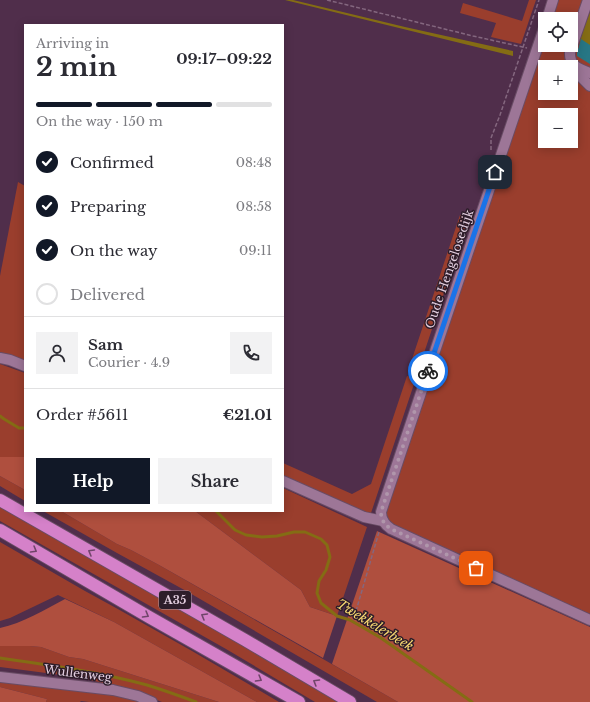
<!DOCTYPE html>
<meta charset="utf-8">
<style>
body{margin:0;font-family:"Libre Baskerville",serif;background:#f2f2f3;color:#2b2b33;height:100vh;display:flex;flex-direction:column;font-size:15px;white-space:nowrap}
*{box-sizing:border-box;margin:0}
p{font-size:13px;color:#7c7c81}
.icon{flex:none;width:22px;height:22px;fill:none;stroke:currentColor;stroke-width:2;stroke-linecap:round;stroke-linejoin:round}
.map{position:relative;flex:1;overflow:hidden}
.drawer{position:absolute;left:24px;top:24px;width:260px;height:488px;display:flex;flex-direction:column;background:#fff;border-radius:0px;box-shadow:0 2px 10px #0003}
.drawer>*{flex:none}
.fabs{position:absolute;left:538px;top:12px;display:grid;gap:8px}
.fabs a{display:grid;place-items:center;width:40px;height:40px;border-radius:0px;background:#fff;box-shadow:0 2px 10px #0003;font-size:20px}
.pin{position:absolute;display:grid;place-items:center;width:34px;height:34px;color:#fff;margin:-17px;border-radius:8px;box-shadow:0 2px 6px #0006}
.courier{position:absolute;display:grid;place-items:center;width:40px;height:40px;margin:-20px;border:3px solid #1a73e8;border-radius:50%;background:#fff;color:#222;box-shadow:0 1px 5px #0007}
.head em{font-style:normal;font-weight:700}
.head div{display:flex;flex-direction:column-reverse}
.head{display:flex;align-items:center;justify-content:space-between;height:68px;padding:0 12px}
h1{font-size:26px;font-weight:700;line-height:30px}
.bar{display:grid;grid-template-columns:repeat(4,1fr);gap:6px 4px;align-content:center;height:48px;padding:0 12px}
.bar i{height:5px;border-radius:3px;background:#e1e1e2}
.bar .selected{background:#111827}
.bar p{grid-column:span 4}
.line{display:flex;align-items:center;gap:10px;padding:0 12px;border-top:1px solid #e1e1e2}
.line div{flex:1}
.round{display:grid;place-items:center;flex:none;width:42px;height:42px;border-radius:0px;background:#f2f2f3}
ol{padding:0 12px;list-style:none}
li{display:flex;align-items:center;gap:12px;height:44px}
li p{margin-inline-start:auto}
li .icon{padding:4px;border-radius:50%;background:#111827;color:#fff;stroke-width:4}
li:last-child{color:#7c7c81}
li i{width:22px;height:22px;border:2px solid #e1e1e2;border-radius:50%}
.cta{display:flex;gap:8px;margin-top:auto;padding:8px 12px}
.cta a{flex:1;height:46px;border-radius:0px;background:#111827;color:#fff;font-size:16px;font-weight:700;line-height:46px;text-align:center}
.cta a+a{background:#f2f2f3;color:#2b2b33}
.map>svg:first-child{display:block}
.green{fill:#9a3e2d;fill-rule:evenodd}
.forest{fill:#af4f3e}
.water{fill:#846c14}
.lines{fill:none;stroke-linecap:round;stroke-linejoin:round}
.stream{stroke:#846c14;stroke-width:3}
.building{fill:#277785}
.minor-casing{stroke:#694c65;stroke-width:12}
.highway-casing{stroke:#694c65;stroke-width:14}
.path{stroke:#84677f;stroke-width:1.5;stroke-dasharray:4 2;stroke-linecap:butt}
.minor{stroke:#9d7697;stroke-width:10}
.highway{stroke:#d581c9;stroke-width:12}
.oneway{stroke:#70456a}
.done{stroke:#b096ab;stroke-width:4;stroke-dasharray:0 7.2}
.route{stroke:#1a73e8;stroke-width:5}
.labels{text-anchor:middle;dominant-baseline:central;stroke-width:3;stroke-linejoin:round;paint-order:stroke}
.shield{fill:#2d1d2a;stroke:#ac99a9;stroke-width:1}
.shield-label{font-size:11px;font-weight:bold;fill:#e3cedf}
.street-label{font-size:12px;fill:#e3cedf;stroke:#2d1d2a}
.water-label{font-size:13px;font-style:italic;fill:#fada73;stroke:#2d1d2a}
</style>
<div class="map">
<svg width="590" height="702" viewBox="0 0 590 702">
<rect width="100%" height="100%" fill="#502e4b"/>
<g class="green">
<polygon points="529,0 536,0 521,44 491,37 496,23 460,13 463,3 522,21"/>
<path d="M556,0H590V12L579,40L590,47V614L394,526L386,517L385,511L545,34V45H571V19H550ZM545,67H571V93H545ZM545,115H571V141H545Z"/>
<polygon points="18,182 25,186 25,362 0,354 0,276"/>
<polygon points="460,215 469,218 419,368 410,365"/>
<polygon points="0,364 25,373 25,457 0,457"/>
<polygon points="407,376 416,378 370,516 283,477 283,463 352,494 371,484"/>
<polygon points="0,476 25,490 25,501 0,486"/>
<polygon points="283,488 367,527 337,616 310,607 301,590 195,511 283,511"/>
<polygon points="0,504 87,557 222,632 342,702 315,702 226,649 0,521"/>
<polygon points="43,511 61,511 117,544 131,550 159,565 398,702 377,702 188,592 117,553"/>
<polygon points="0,542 85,591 116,608 192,651 279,702 257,702 114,622 58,595 10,618 0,621"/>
<polygon points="0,646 30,646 41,647 69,657 83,659 219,702 162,702 139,693 99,682 77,677 0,667"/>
<polygon points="0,678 115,694 140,702 89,702 81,701 80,702 46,702 47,699 0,687"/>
</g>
<g class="forest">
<polygon points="0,457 25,457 25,490 0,476"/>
<polygon points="61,511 195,511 301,590 310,607 337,616 323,658 159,565 131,550 117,544"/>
<polygon points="377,531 590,627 590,702 398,702 332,664"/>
<path d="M65,599L114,622L257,702H219L83,659L69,657L41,647L30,646H0V628C23,623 44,610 65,599Z"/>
<polygon points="0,687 47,699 46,702 0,702"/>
</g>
<g class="water">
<polygon points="285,0 293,0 405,27 513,51 513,56"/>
<polygon points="590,12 590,47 579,41"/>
</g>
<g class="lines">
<g class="stream">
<polyline points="0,416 4,419 19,428 25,428"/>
<polyline points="216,511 235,530 246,535 262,537 277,536 294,532 305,532 321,539 327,545 330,557 326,570 319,581 317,593 321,603 337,616 350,620 381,638 472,702"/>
<path d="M0,658C49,665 99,672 147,685C163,690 180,696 196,702"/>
</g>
</g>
<polygon class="building" points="581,39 590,45 590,64 577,56 577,53"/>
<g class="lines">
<defs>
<g id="minor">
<path d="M588,0L570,52C569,66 579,69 590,73"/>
<polyline points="547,19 553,0"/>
<path d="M545,25C490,187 435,350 381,512C381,520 385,525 391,529L590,620"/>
<polyline points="575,66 578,74 590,86"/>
<polyline points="0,358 10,360 25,366"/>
<polyline points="283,481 364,517 383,521"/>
<polyline points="0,677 113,690 138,696 152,702"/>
</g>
<g id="highway">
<polyline points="0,500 245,640 350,702"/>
<polyline points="0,530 149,617 299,702"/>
</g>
</defs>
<use href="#minor" class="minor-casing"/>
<use href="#highway" class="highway-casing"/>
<g class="path">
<polyline points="327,0 473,36 527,48"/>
<polyline points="491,150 491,138 500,115 539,0"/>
<polyline points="356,611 379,532"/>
</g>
<use href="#minor" class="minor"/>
<use href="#highway" class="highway"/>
</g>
<defs><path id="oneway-chevron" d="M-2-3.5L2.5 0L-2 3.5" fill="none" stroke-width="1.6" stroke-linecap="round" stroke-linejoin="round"/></defs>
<g class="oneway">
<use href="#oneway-chevron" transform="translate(34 550) rotate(30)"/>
<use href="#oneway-chevron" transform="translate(91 552) rotate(-150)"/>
<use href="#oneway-chevron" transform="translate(146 615) rotate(30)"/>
<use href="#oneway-chevron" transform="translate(204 616) rotate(-150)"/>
<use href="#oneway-chevron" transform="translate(259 679) rotate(30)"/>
<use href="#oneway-chevron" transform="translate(316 682) rotate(-149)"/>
</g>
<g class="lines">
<path class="done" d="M428,371L381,512C381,520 385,525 391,529L476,568"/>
<polyline class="route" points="428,371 495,172"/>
</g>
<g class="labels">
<rect class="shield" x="159" y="591" width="32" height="18" rx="3"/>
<g class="shield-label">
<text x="175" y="600">A35</text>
</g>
<g class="street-label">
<text transform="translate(449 269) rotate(-71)">Oude Hengelosedijk</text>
<text transform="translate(78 673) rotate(7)">Wullenweg</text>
</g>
<g class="water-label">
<text transform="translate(375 625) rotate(31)">Twekkelerbeek</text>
</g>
</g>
</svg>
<div class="fabs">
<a><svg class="icon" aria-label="locate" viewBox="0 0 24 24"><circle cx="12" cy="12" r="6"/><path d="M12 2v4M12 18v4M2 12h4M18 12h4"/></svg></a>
<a>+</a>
<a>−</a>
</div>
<div class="pin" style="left:476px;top:568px;background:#ea580c"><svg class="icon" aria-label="bag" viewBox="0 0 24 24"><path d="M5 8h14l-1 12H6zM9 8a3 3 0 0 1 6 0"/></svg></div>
<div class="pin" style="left:495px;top:172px;background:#1f2937"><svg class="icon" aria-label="home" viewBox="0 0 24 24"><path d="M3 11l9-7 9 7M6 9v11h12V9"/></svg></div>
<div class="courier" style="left:428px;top:371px"><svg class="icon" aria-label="bike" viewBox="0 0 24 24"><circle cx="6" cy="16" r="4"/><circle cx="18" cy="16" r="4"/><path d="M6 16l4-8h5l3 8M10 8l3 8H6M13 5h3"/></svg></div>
<section class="drawer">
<div class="head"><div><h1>2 min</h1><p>Arriving in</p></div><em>09:17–09:22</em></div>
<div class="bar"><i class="selected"></i><i class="selected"></i><i class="selected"></i><i></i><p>On the way · 150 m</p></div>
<ol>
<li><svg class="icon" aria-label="check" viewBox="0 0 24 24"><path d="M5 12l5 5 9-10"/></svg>Confirmed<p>08:48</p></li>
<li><svg class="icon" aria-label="check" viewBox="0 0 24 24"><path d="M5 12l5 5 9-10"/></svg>Preparing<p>08:58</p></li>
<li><svg class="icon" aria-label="check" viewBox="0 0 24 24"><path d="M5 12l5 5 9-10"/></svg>On the way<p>09:11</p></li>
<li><i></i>Delivered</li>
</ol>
<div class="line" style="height:72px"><a class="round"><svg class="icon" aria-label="person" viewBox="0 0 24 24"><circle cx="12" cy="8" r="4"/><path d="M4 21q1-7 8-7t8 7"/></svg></a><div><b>Sam</b><p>Courier · 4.9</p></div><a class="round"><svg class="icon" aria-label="phone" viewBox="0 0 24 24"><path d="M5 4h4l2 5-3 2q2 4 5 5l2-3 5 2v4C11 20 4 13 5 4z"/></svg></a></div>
<div class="line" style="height:52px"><div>Order #5611</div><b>€21.01</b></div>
<div class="cta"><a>Help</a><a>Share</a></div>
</section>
</div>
